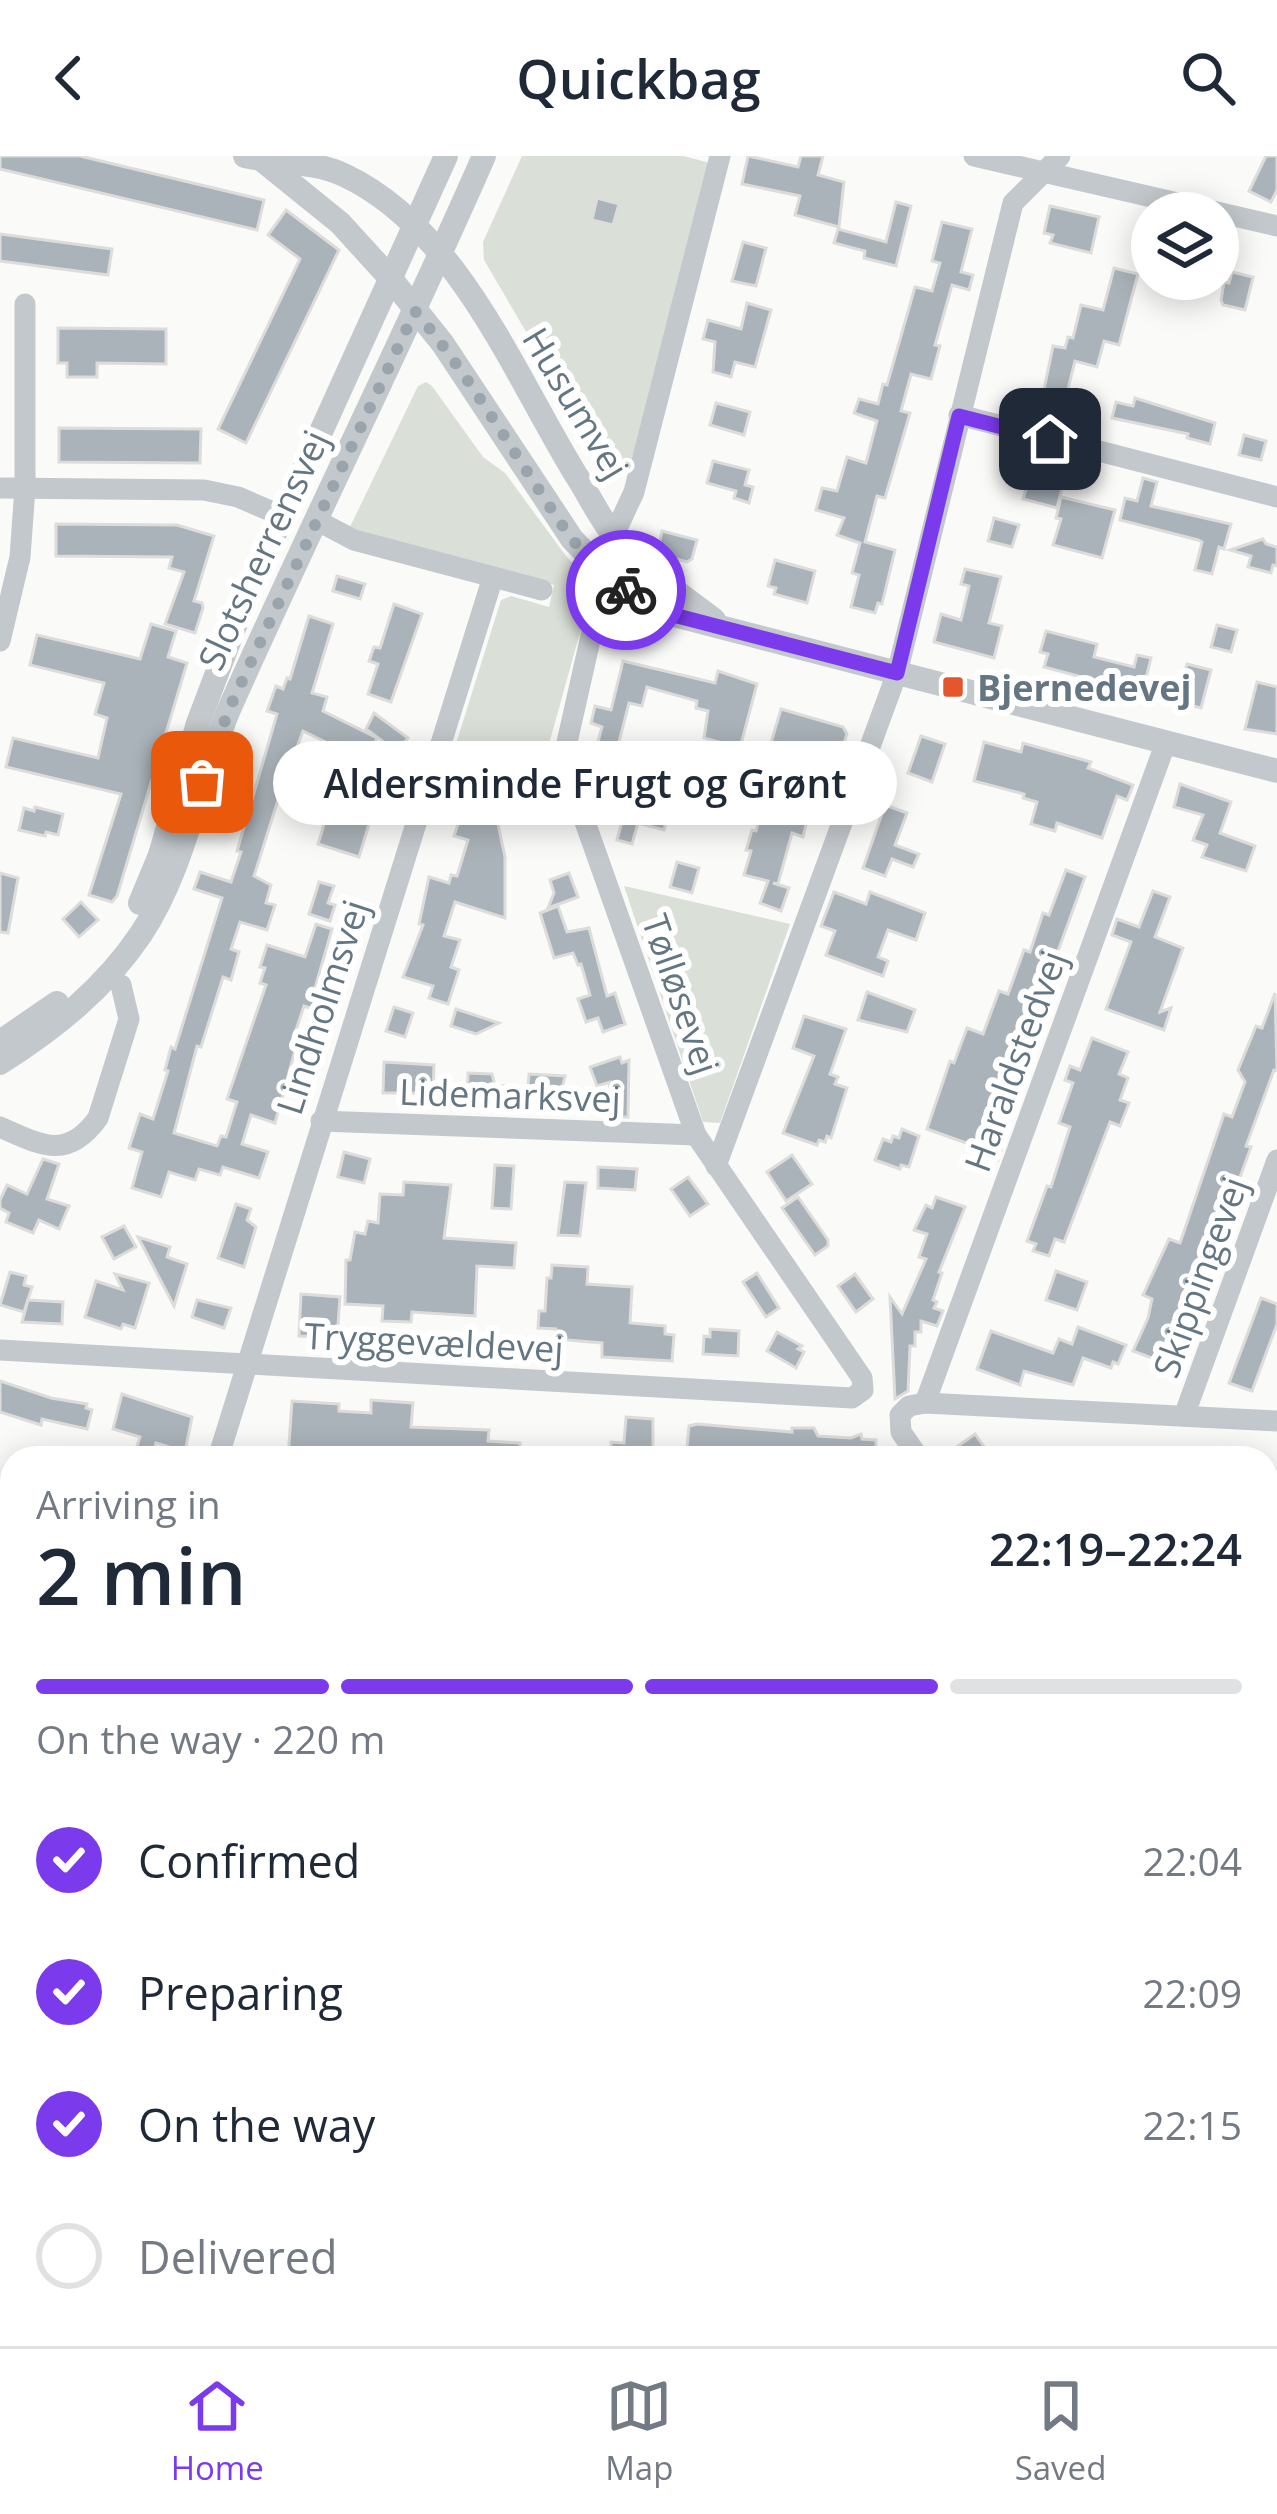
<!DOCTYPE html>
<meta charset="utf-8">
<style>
body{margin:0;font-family:"Open Sans",sans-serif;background:#f6f6f7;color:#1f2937;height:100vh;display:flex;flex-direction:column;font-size:45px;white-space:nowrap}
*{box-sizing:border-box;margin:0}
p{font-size:39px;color:#747a83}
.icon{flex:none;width:66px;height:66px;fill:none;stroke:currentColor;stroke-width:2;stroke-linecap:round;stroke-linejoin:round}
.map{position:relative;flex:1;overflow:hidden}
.side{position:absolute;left:0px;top:1290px;width:1278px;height:900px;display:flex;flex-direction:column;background:#fff;border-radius:36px 36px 0 0;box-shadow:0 6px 30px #0003}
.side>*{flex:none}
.tools{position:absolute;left:1131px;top:36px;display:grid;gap:24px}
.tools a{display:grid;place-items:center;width:108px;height:108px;border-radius:50%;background:#fff;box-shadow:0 6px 30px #0003;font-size:60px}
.pin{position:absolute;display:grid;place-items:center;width:102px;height:102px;color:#fff;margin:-51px;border-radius:24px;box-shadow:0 6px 18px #0006}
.courier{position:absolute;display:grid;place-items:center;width:120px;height:120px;margin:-60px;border:9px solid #7c3aed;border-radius:50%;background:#fff;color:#222;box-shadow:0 3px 15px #0007}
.bubble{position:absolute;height:84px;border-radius:42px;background:#fff;box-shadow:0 6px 30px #0003;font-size:39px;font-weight:600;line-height:84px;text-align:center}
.overview em{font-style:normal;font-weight:600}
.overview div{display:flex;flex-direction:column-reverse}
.overview{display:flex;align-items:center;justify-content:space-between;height:204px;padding:0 36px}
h1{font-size:78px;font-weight:600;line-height:90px}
.bar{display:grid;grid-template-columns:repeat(4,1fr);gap:18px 12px;align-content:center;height:144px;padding:0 36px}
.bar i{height:15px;border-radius:9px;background:#e0e1e3}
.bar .on{background:#7c3aed}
.bar p{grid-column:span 4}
ol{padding:0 36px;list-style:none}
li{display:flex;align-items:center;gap:36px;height:132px}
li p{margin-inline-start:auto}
li .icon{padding:12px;border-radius:50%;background:#7c3aed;color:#fff;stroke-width:4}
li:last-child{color:#747a83}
li i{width:66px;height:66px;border:6px solid #e0e1e3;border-radius:50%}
header{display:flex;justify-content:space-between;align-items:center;height:156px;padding:0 36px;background:#fff;font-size:54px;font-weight:600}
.menu{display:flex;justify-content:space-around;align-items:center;height:168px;border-top:3px solid #e0e1e3;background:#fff;font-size:33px;color:#747a83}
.menu a{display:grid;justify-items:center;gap:6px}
.menu .on{color:#7c3aed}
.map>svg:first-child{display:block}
.green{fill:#dadfd7}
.building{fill:#aab3b9;stroke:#dcdcda;stroke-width:3}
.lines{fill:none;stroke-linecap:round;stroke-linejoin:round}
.minor{stroke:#c3c8cc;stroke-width:21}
.tertiary{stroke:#c3c8cc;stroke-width:24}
.done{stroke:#99a4ac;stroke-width:12;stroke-dasharray:0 21.6}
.route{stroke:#7c3aed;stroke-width:15}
.poi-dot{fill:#e4572e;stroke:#fff;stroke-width:4.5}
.labels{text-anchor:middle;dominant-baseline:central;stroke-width:12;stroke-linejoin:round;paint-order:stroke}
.street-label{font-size:36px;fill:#657683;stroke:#fff}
.poi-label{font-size:36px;font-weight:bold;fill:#657683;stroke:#fff;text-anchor:start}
</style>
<header><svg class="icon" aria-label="back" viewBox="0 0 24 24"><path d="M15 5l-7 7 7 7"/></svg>Quickbag<svg class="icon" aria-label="search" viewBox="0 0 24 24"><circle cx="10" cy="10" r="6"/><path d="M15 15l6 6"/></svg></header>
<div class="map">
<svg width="1277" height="2190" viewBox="0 0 1277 2190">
<rect width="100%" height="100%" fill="#fafaf8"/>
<g class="green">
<polygon points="522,0 683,0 710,7 628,317 612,322 484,104 483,86"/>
<polygon points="426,226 432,230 483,301 505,317 566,400 597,433 586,455 544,606 445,623 501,444 511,440 549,451 554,429 374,382 350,371 418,230"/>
<polygon points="624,730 790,768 720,967 703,966"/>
</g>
<g class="building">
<polygon points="0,0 80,0 264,44 257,74 0,13"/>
<polygon points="748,0 798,11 801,0 823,0 818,19 844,26 839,71 795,59 800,40 742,28"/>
<polygon points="1266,0 1277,0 1277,34 1271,46 1249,35"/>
<polygon points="597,42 619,48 613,69 592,64"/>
<polygon points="896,46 911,50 896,110 864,102 865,95 834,87 838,73 886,86"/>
<polygon points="1050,50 1099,61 1091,97 1050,87 1053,79 1044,77"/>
<polygon points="286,54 339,94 246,287 218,273 300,103 268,79"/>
<polygon points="942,66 972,73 961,116 973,119 969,134 952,129 935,189 940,190 931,223 911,218 901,255 910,257 885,342 877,340 865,386 895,394 882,448 878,447 875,457 851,451 859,419 852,417 860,387 837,379 844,362 816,354 822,332 837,335 847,301 866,307 877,265 854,257 859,243 878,248 883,228 887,229 915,131 932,135 940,107 932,105"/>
<polygon points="0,78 112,93 108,119 0,105"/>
<polygon points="743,86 766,92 756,130 732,125"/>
<polygon points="1114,112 1138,118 1119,189 1104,185 1097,211 1075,205 1067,237 1089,243 1084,261 1040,253 1053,190 1065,192 1068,181 1073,182 1081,149 1103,154"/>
<polygon points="1232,116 1253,121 1245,154 1223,149 1221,144 1224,126 1229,127"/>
<polygon points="747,147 771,154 755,211 735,206 731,221 713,216 715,186 703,183 708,164 741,173"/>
<polygon points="58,172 166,173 166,208 97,207 97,221 67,221 67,207 58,207"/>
<polygon points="1135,242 1215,267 1210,288 1187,282 1188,278 1112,262 1116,246 1133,250"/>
<polygon points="716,247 750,256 744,279 710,269"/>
<polygon points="59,272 201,273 200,307 59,306"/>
<polygon points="1244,279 1266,285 1261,304 1239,299"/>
<polygon points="713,305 749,314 745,329 753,331 749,347 734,342 736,335 707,327"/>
<polygon points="1042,310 1066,316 1057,352 1023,343 1028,326 1038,328"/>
<polygon points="1143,322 1157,326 1151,350 1231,368 1224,393 1219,391 1212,418 1195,414 1202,386 1198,384 1120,364 1125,342 1137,345"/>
<polygon points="1061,341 1115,354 1102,402 1053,389 1061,363 1056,362"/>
<polygon points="994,362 1019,369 1012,391 988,385"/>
<polygon points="56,368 177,369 214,380 194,445 202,447 203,452 195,477 165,468 184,416 169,412 172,401 56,400"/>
<polygon points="662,375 697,384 692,403 687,406 663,399 665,395 658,393"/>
<polygon points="1263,383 1266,388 1277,391 1277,410 1273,409 1271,417 1248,411 1251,400 1230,394"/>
<polygon points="775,404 815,415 807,447 774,438 776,432 768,430"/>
<polygon points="965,413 1001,421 989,467 1002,470 994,502 934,486 941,458 961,464 969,430 961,428"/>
<polygon points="337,420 365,428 360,443 333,435"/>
<polygon points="394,448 422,458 391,546 368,538 378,508 369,505 374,491 380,492"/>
<polygon points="309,460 333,468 312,537 327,541 323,555 377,582 359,620 380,627 373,655 359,701 318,688 346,596 303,575 290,610 315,616 292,628 284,625 254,720 271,729 266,747 275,749 267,774 240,766 231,793 239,796 231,824 223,821 201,891 197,890 174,977 217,990 221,980 226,981 237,946 227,943 266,829 260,827 265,812 260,811 267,789 305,801 316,768 332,773 315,832 320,833 313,853 304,850 291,889 296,891 275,967 251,959 242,988 268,996 259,1022 223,1011 220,1019 199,1013 195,1024 169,1016 161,1041 132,1032 142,996 129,992 140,958 153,963 168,915 165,914 171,891 175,893 222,742 194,733 200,716 231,726 241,696 237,695 277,558 267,555 276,530 283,533 287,522 290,523"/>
<polygon points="151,468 176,475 168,501 187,507 117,740 112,746 89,739 121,638 6,611 13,582 98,602 107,562 95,558 104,527 30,509 37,479 140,503"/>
<polygon points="1217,469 1237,474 1231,496 1211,491"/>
<polygon points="1046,475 1097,488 1094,501 1134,511 1137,499 1151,502 1146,522 1152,523 1148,538 1114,533 1111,546 1093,541 1097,525 1044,511 1048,498 1040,496"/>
<polygon points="623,505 715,527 718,515 757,528 740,592 704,582 708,555 696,552 697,545 647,531 642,550 629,547 619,586 623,587 617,608 637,614 631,637 602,630 603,610 592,607 602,571 591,567 595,550 611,554"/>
<polygon points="1187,508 1211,514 1201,552 1177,546"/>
<polygon points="1257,526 1277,531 1277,578 1245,573"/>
<polygon points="781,553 843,571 847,578 833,620 819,615 803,681 792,677 778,728 773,727 789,732 781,755 760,747 768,725 744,719 751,695 746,694 752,674 756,675 768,627 775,629 788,592 771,587"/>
<polygon points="374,557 408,582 397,596 366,573"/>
<polygon points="921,580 945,588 932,626 908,617"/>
<polygon points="984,586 1021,596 1023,587 1091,606 1088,612 1133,629 1127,644 1117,640 1102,682 1057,667 1055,675 1031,668 1037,646 1023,642 1024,638 974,625"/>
<polygon points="517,614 519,628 538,626 541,650 502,655 497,616"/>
<polygon points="1180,628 1231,646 1220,677 1255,690 1246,715 1202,701 1207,689 1193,684 1203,659 1174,651"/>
<polygon points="628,643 669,653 664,674 638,667 632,688 617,684"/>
<polygon points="466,644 473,660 498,668 505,701 505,762 455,746 444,780 460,784 451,811 459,814 448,848 429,842 433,830 403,821 423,769 419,768 429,721 449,727 451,719 457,720 468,684 454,680"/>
<polygon points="885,649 907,657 895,689 919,698 913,711 892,703 885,720 863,712"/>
<polygon points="35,651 63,658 58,679 46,676 45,680 19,674 24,652 34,655"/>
<polygon points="677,706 699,712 692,737 670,731"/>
<polygon points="1066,714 1085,721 1054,806 1044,803 1032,837 1038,839 1023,879 1029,881 1003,953 1009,955 998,986 1003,988 998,1004 967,993 969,988 927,973 950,905 954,907 967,872 983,878 999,835 1008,838 1024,794 1030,796 1043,757 1049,759"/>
<polygon points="0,717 18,722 8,777 0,776"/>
<polygon points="569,717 578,741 548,752 554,737 550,724"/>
<polygon points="319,726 334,730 328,747 335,749 330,765 309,758"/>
<polygon points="1153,735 1170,741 1155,781 1183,792 1160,856 1171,852 1164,874 1106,853 1131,786 1112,779 1117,763 1139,771"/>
<polygon points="834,736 866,748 870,736 925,757 916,784 888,774 878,801 888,805 883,820 826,799 835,775 821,770"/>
<polygon points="81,746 98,764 79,781 63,763"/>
<polygon points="558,750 567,776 589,772 607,840 615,837 625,868 603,876 598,862 586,866 578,843 590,839 581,808 578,809 573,797 554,802 540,757"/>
<polygon points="867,836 915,854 907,876 858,864"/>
<polygon points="1275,837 1277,915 1274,914 1246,990 1251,991 1212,1098 1200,1105 1206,1107 1168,1208 1133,1195 1148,1162 1152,1143 1143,1139 1169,1083 1180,1087 1224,958 1232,961 1245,926 1238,914 1256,870 1262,872"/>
<polygon points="394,851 413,857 405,881 386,875"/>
<polygon points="456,853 499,867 476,878 451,870"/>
<polygon points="804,860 846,873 830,918 838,921 835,928 847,932 831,982 827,980 825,986 819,984 817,989 783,977 814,900 793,892"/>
<polygon points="1092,882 1128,896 1119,918 1128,922 1120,944 1129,947 1120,970 1110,966 1064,1086 1055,1083 1049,1100 1033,1095 1036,1088 1027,1085 1047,1030 1051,1031 1070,971 1059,967 1073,927 1065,924 1070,910 1080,914"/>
<polygon points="620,901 622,907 629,904 628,961 607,961 610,926 597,930 590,911"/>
<polygon points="384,906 434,909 433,937 383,937"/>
<polygon points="468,917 492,918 495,929 514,931 513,946 467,943"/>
<polygon points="529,918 565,920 559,945 527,943"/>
<polygon points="902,973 919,980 909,1011 901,1009 900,1013 875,1004 883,983 891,986 893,980 899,982"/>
<polygon points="344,996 370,1003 364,1027 338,1021"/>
<polygon points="792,999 812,1028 786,1045 767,1016"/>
<polygon points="43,1003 59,1008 47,1043 69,1050 59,1073 39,1064 33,1077 6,1066 9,1057 0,1052 0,1044 7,1029 27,1038"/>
<polygon points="495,1009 514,1010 511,1053 492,1052"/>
<polygon points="598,1011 637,1013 635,1034 598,1032"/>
<polygon points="688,1021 708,1048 690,1060 671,1033"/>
<polygon points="404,1026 451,1029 444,1082 516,1087 514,1112 477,1110 475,1160 412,1156 411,1166 382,1165 383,1150 345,1148 346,1104 350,1104 355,1076 365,1078 368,1065 378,1067 380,1038 403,1039"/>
<polygon points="565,1026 586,1027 580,1080 558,1079"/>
<polygon points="798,1041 828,1084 828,1090 815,1099 782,1052"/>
<polygon points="936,1041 965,1051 939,1116 942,1117 933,1144 937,1146 934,1152 943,1155 937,1170 921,1165 921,1176 915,1176 915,1190 910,1190 908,1235 895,1243 890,1141 902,1158 926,1103 919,1101 927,1078 914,1074 926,1049 932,1052"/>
<polygon points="236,1048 251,1053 247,1064 256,1071 244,1111 218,1102"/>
<polygon points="124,1070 136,1091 114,1103 102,1081"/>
<polygon points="138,1081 170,1091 167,1101 187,1108 174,1150"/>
<polygon points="552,1109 588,1111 587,1128 632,1131 630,1167 665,1170 665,1178 674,1179 672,1205 602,1201 602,1187 555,1183 556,1173 538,1172 539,1155 545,1155 547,1122 551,1122"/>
<polygon points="1056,1115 1087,1126 1077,1154 1046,1144"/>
<polygon points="10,1116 26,1120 24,1129 32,1131 24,1156 0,1149"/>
<polygon points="757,1117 779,1152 766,1161 743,1126"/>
<polygon points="115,1118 149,1127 135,1172 123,1168 121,1173 85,1161 96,1125 123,1134"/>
<polygon points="855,1118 873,1143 856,1156 838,1130"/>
<polygon points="301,1138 340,1141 337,1182 299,1180"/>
<polygon points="1261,1142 1277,1148 1277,1168 1252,1235 1229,1227"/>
<polygon points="28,1144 63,1146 62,1168 22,1166"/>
<polygon points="197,1144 231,1152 224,1172 192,1161"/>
<polygon points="1078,1171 1126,1189 1118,1208 1113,1206 1111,1212 1083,1202 1073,1229 1024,1215 1020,1229 977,1213 991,1175 1053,1197 1059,1183 1072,1188"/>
<polygon points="710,1173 739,1175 738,1200 703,1198 704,1180 710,1181"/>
<polygon points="777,1176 802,1190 798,1193 804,1196 796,1212 767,1195"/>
<polygon points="0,1225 51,1242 87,1248 86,1252 92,1254 87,1273 42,1263 41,1269 0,1256"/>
<polygon points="122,1238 192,1261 185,1296 156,1287 152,1302 133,1302 140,1281 113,1273"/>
<polygon points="371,1244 413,1247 411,1271 489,1274 488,1285 520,1287 519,1302 452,1298 451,1302 288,1302 292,1245 339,1248 339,1255 371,1257"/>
<polygon points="626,1261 653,1263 653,1302 611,1302 611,1286 624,1287"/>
<polygon points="697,1268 792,1276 792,1272 814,1272 818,1280 851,1282 861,1278 862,1283 876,1284 876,1296 868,1296 872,1302 838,1302 838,1296 769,1295 768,1302 686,1302 689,1270"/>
<polygon points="975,1278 992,1302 941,1302"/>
</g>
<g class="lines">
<g class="minor">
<polyline points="974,0 1277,70"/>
<polyline points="959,259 1277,341"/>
<polyline points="0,332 204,334 238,341 282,360"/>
<polyline points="316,364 354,384 542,434"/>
<polyline points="614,379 634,336 720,0"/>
<polyline points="0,485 20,401 25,332 25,148"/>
<polyline points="321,965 696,979"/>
<path d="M0,971C41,989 67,1005 98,962L129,863L121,829"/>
<polyline points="716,1010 897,517 1013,47 1060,0"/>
<polyline points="0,1194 852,1242 863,1234 862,1222 696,979 563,604 595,462 612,425"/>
<polyline points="925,1247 1166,586"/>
<polyline points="1184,1260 1277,1004"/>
<polyline points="218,1302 493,421"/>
<polyline points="919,1302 901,1276 900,1259 909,1250 925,1247 1277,1265"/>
<polyline points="0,1460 12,1461"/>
<polyline points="1266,1536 1277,1536"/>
<polyline points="0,1775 12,1785"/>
<polyline points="1266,1801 1277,1817"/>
<polyline points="0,2010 12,1972"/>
<polyline points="0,2122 12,2132"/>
<polyline points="74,2178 89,2190"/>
<polyline points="513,2178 528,2190"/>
<polyline points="1216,2178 1224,2190"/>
</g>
<g class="tertiary">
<path d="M245,0C278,8 312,4 344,19C457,72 513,216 576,319C589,339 600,363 615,381C643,413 680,438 714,464"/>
<polyline points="262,4 340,67 391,123 443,188 572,383 612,425 662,456 1277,615"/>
<polyline points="140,747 160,699 198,567 246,441 446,0"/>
<polyline points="0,886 57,847"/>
<path d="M0,907C55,872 104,833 141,778C186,710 198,623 231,549C313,365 403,185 484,0"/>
</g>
</g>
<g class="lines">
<path class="done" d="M202,626L230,551L415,155C457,204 491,260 526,314C554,356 581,407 626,434"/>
<polyline class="route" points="626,434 662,456 897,517 959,260 1050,283"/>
</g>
<rect class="poi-dot" x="941" y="519" width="24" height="24" rx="6"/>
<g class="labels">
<g class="street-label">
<text transform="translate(576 247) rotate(59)">Husumvej</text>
<text transform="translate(263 394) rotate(-65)">Slotsherrensvej</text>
<text transform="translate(681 838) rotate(71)">Tølløsevej</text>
<text transform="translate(322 851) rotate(-72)">Lindholmsvej</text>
<text transform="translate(1015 905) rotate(-70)">Haraldstedvej</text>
<text transform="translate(510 939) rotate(2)">Lidemarksvej</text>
<text transform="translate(1200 1121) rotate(-70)">Skippingevej</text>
<text transform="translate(434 1186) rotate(3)">Tryggevældevej</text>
</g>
<g class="poi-label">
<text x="977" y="531">Bjernedevej</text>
</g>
</g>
</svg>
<div class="tools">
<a><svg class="icon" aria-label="layers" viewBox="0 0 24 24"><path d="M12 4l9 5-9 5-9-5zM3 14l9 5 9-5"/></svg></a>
</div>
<div class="pin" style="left:202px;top:626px;background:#ea580c"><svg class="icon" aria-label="bag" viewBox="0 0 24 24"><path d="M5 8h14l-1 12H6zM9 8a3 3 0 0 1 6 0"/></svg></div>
<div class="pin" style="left:1050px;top:283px;background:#1f2937"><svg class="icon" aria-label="home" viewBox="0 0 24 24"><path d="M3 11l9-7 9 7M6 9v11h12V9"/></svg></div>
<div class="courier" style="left:626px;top:434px"><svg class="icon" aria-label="bike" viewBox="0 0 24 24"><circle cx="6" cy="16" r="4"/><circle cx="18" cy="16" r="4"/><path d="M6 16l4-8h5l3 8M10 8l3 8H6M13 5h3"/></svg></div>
<div class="bubble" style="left:273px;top:585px;width:624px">Aldersminde Frugt og Grønt</div>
<section class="side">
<div class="overview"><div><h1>2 min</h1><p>Arriving in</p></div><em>22:19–22:24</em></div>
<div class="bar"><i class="on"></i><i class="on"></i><i class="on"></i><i></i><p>On the way · 220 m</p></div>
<ol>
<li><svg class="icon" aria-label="check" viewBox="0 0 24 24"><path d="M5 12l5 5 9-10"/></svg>Confirmed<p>22:04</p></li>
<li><svg class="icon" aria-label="check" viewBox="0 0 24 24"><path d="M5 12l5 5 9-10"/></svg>Preparing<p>22:09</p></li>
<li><svg class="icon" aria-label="check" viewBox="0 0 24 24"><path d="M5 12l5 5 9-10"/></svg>On the way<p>22:15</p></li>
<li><i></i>Delivered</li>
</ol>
</section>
</div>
<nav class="menu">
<a class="on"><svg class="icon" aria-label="home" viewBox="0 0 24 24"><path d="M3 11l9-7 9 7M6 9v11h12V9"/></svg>Home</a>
<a><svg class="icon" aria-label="map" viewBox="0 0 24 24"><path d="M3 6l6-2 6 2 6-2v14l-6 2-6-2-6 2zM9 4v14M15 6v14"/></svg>Map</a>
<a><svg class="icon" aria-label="saved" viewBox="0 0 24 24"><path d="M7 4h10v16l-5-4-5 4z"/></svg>Saved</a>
</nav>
